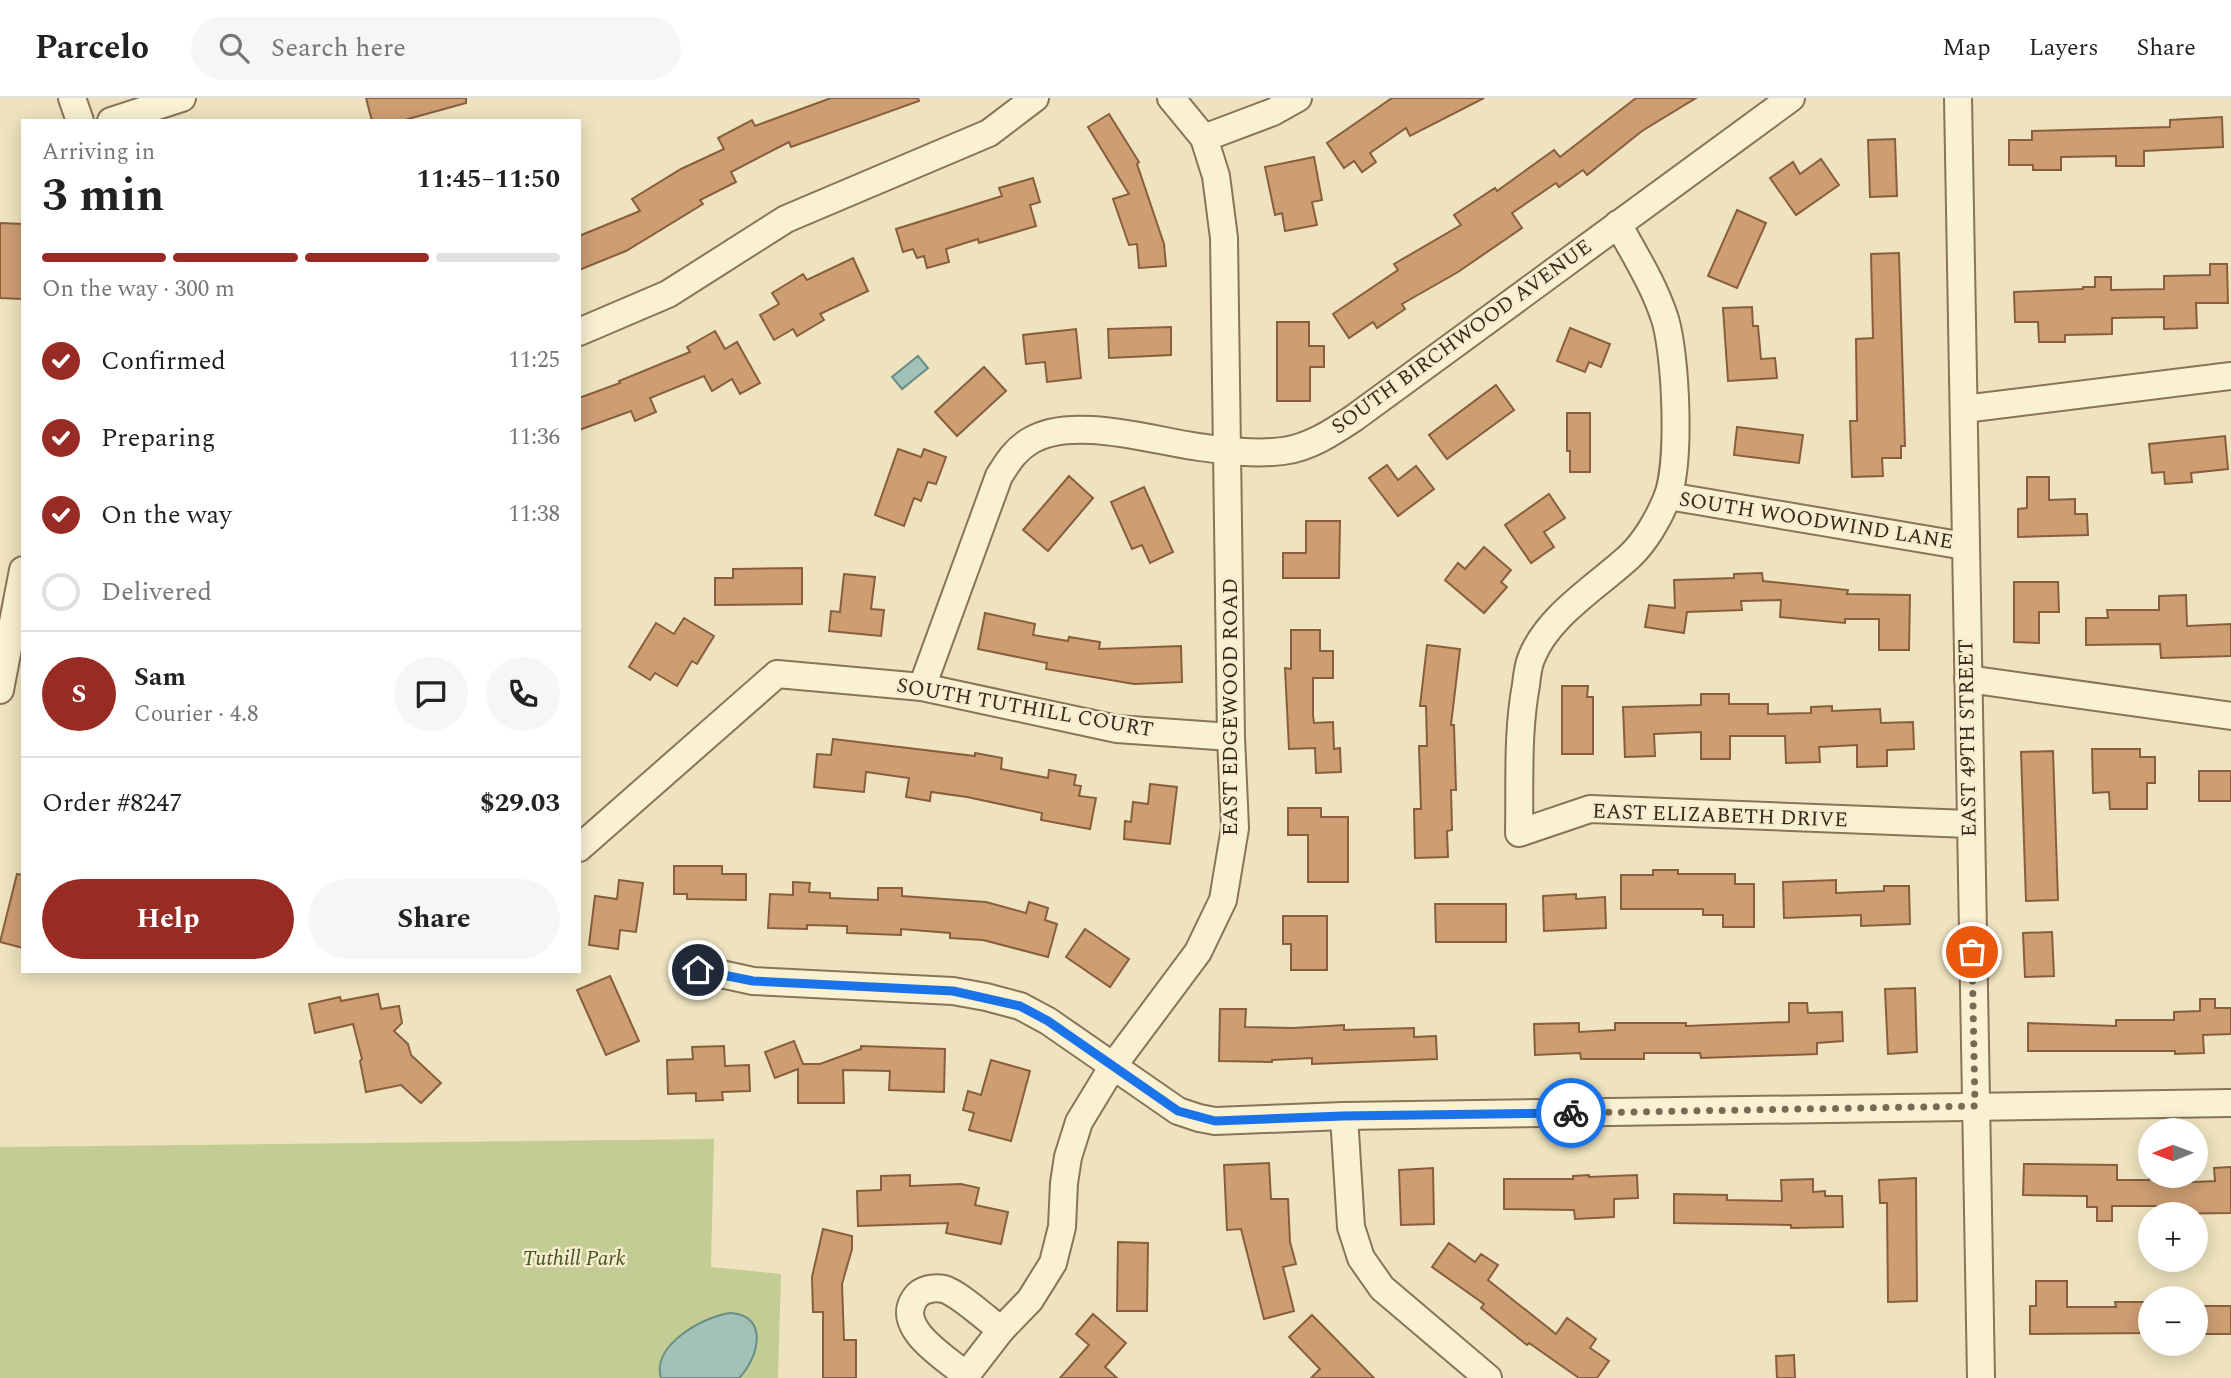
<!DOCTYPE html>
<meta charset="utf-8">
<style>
body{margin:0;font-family:Spectral,serif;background:#f6f6f6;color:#222;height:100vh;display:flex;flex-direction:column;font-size:26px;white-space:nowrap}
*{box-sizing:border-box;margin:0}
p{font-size:23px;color:#767676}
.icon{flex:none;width:38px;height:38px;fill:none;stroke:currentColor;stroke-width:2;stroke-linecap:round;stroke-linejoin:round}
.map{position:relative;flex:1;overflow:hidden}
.sheet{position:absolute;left:21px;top:21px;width:560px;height:854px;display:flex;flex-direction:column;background:#fff;border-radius:0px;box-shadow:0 4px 18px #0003}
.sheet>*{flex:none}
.needle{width:46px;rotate:269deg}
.buttons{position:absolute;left:2138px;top:1020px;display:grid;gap:14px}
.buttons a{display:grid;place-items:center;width:70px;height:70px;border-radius:50%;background:#fff;box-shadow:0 4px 18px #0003;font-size:35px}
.pin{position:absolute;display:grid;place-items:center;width:60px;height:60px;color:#fff;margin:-30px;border:4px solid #fff;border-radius:50%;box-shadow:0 2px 7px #0007}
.courier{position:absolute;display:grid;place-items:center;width:70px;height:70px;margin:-35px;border:5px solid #1a73e8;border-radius:50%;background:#fff;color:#222;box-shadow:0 2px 9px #0007}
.summary em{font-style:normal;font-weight:700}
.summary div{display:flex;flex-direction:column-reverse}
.summary{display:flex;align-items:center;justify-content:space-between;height:119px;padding:0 21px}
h1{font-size:46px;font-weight:700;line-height:52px}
.bar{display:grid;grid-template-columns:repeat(4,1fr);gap:10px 7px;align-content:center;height:84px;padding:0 21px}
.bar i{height:9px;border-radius:5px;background:#e0e0e0}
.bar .on{background:#992b25}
.bar p{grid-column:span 4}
.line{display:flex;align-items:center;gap:18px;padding:0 21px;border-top:2px solid #e0e0e0}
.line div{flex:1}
.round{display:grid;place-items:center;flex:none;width:74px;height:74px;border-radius:37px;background:#f6f6f6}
ol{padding:0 21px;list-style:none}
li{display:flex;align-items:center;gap:21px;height:77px}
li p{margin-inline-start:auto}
li .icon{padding:7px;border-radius:50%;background:#992b25;color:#fff;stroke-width:4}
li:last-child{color:#767676}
li i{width:38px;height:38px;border:4px solid #e0e0e0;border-radius:50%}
.action{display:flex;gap:14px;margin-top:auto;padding:14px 21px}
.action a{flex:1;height:80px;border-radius:42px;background:#992b25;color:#fff;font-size:28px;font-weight:700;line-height:80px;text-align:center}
.action a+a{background:#f6f6f6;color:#222}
header{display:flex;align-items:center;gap:42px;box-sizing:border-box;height:98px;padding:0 35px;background:#fff;border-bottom:2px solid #e0e0e0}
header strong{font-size:33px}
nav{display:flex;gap:38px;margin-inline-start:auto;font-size:24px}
.search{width:490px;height:63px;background:#f6f6f6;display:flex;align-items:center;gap:18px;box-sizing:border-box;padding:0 24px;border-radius:38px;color:#767676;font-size:26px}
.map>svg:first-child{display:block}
.green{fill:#c3cd93}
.water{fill:#a2c1b9;stroke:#698e87;stroke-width:2}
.building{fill:#ce9e73;stroke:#885e3c;stroke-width:2}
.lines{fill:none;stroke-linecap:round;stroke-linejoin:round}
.minor-casing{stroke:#887457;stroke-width:30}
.minor{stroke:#faf0d2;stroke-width:26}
.done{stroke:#776b55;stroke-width:7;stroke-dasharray:0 12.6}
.route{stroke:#1a73e8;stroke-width:9}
.labels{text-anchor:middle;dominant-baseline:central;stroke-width:5;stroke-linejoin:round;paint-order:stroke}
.street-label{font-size:21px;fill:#372a1c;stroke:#f6edce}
.park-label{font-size:21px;font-style:italic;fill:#455422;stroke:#f6edce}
</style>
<header>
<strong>Parcelo</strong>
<div class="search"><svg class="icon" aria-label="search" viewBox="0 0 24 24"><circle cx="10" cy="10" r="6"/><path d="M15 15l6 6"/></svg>Search here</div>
<nav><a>Map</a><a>Layers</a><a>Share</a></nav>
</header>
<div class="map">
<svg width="2231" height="1280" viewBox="0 0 2231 1280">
<rect width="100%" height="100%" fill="#efe3bf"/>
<polygon class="green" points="714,1041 711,1169 781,1176 778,1280 0,1280 0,1049"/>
<g class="water">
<polygon points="918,258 928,270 902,291 892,279"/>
<path d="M731,1215C770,1218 758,1261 739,1280H661C651,1247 704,1218 731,1215Z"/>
</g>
<g class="building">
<polygon points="366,0 466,0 466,5 401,23 372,23"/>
<polygon points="831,0 918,0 919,3 791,49 789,44 731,74 736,84 700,102 703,106 626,153 579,172 579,138 640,113 632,101 681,71 724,51 718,40 752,22 755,28"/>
<polygon points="1392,0 1484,0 1410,38 1406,30 1370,55 1376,64 1362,74 1354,63 1344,70 1327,45"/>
<polygon points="1636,0 1696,0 1642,33 1587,77 1583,72 1559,89 1556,85 1512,115 1522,130 1458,174 1402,206 1405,211 1377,230 1373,224 1349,240 1333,216 1398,172 1394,166 1461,127 1454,117 1495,90 1497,93 1554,52 1560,59"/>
<polygon points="1109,16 1139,64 1137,66 1164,146 1166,168 1139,170 1137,146 1129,147 1113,101 1129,96 1088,29"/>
<polygon points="2222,19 2223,49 2144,53 2144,68 2116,68 2116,58 2061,59 2061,72 2033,72 2033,67 2009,67 2009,42 2032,42 2032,33 2170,29 2170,22"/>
<polygon points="1895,41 1897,98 1870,99 1868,42"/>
<polygon points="1314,59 1322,102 1312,104 1317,127 1285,133 1282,115 1275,117 1265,69"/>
<polygon points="1821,61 1839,87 1796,117 1770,80 1793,64 1800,76"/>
<polygon points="1033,80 1040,104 1030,107 1036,128 979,145 978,141 946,151 949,164 927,170 924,158 917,160 913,151 903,154 896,131 1002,98 999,90"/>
<polygon points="1737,112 1766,125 1737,190 1708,178"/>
<polygon points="0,125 23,126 22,201 0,200"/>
<polygon points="1899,155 1905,348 1901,348 1901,360 1882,360 1883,378 1852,379 1850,323 1857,323 1856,241 1873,240 1871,156"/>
<polygon points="853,160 868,193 820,216 824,222 797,238 793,231 774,242 760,217 779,206 772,195 803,176 807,182"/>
<polygon points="2210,166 2227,166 2228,205 2196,205 2197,230 2164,231 2164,219 2112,220 2112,236 2065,237 2065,244 2039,244 2038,224 2015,224 2014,194 2083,191 2083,189 2095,189 2095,179 2111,179 2111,192 2164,191 2164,178 2210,177"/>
<polygon points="1752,209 1753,228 1758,228 1761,261 1775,260 1777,280 1728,283 1723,210"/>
<polygon points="1277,224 1309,224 1309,248 1324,248 1324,269 1310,269 1310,303 1277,303"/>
<polygon points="1171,229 1171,257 1109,260 1108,231"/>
<polygon points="1570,230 1610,246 1601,269 1589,264 1585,274 1557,263"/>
<polygon points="1076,231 1081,280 1047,284 1045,264 1026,266 1023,237"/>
<polygon points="715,233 725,251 737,244 760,285 740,296 732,281 712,293 704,278 650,300 656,314 635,323 631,313 579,332 579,300 620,285 619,283 690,254 687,249"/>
<polygon points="984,269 1006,293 957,338 935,314"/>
<polygon points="1496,287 1514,312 1447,361 1429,337"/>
<polygon points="1567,315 1590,315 1590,374 1570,374 1570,353 1567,353"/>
<polygon points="1737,329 1803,337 1799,365 1734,357"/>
<polygon points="2225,338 2228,371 2191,375 2192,384 2165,386 2164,374 2152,375 2149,346"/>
<polygon points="898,351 921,359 924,351 946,359 936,386 928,384 921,403 914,400 904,428 875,417"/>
<polygon points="1387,367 1398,382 1416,368 1434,391 1398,418 1369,380"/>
<polygon points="1069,378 1093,400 1048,453 1023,432"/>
<polygon points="2027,379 2049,379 2049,402 2075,401 2075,416 2087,416 2088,437 2018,439 2018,411 2027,410"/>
<polygon points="1144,389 1173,454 1150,465 1142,447 1132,451 1111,404"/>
<polygon points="1549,396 1565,420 1544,434 1554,449 1531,465 1505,427"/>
<polygon points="1306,423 1340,423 1339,480 1283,480 1283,455 1306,455"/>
<polygon points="1484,449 1511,472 1501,484 1507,489 1484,515 1445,482 1458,465 1465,471"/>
<polygon points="802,470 802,506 715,507 715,480 733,480 733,471"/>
<polygon points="1762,475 1763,483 1848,492 1847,496 1910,497 1909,552 1879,552 1879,521 1845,521 1845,525 1780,519 1781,502 1741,503 1742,512 1687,514 1684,535 1645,529 1649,507 1675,510 1674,482 1734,480 1734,476"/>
<polygon points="844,476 875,479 871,511 884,512 881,538 829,533 831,513 840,514"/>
<polygon points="2014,484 2058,484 2059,514 2039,514 2039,545 2014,544"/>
<polygon points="2186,497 2187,528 2231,526 2231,558 2161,560 2160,546 2086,547 2086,520 2108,520 2107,512 2159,512 2159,498"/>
<polygon points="985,515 1035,526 1033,537 1068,543 1069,539 1100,544 1099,551 1181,548 1182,584 1134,586 1046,571 1047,565 978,551"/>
<polygon points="684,520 714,538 697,566 692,563 677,588 655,575 650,582 629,569 656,525 674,536"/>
<polygon points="1291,532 1320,532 1320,553 1333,553 1333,580 1313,580 1313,617 1314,625 1333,624 1334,651 1340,650 1341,674 1316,675 1315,650 1289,651 1285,570 1291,571"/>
<polygon points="1427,547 1460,551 1451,627 1454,627 1456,692 1451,692 1452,732 1447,733 1448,759 1415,760 1414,711 1421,711 1419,648 1427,648 1426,608 1420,608"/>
<polygon points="1562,588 1588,588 1587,599 1593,599 1593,656 1562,656"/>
<polygon points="1701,596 1729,596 1729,606 1768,606 1768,616 1811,615 1811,609 1832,608 1832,613 1880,611 1881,625 1913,624 1914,651 1887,652 1887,668 1857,669 1857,647 1819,649 1820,664 1786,665 1785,638 1730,638 1730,661 1701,661 1701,634 1654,636 1655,658 1625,659 1623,609 1701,607"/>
<polygon points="833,641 975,658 975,655 1002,660 1001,671 1048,680 1049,672 1076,677 1074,687 1081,688 1079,698 1096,700 1090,731 1041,722 1042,715 967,699 931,694 930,703 906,699 909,680 866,674 864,694 814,689 817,656 831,657"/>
<polygon points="2092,651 2140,651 2140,659 2155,659 2155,685 2147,685 2147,711 2110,711 2109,694 2093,695"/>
<polygon points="2053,653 2058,802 2026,803 2021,654"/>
<rect x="2199" y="673" width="32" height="30"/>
<polygon points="1150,686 1177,689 1170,746 1124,741 1125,723 1131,724 1133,704 1148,706"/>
<polygon points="1288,710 1321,710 1321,719 1348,719 1348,784 1308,784 1308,737 1288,737"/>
<polygon points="674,768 722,768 722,776 746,776 746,802 687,801 687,796 674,796"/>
<polygon points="1653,772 1678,772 1678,776 1735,776 1735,786 1754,786 1754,829 1723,829 1723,817 1703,817 1703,811 1621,811 1621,777 1653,777"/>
<polygon points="17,776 23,777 23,850 0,844"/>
<polygon points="619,782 643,785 636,834 620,832 618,851 589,847 595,798 617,801"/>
<polygon points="1836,782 1836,795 1884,793 1884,788 1909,788 1910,826 1861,828 1861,817 1784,820 1783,784"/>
<polygon points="793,784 810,785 809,794 830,795 830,800 878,802 878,790 902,790 902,798 986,804 1026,815 1029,804 1048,810 1045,822 1057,826 1048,859 983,842 950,840 950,835 901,831 901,837 847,835 847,828 807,827 807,831 768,830 770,796 793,797"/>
<polygon points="1576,796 1576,801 1605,799 1606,830 1544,833 1543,798"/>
<polygon points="1435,806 1506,806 1506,844 1436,844"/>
<polygon points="1283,818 1327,818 1327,872 1291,872 1291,846 1283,846"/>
<polygon points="1085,831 1129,861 1110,889 1066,859"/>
<polygon points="2052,834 2054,878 2025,879 2023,835"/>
<polygon points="610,878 639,943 606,957 577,892"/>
<polygon points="1915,890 1917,954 1888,956 1885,891"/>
<polygon points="378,896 381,911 399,908 402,925 394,933 408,946 411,957 441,985 421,1005 401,987 366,994 360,963 362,961 353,926 315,935 309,906 340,899 341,903"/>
<polygon points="2200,901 2215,901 2215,910 2231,910 2231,936 2203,937 2204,955 2175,956 2175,953 2028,953 2028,925 2116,928 2116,922 2174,922 2174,914 2200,913"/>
<polygon points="1789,905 1807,905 1808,915 1842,914 1843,943 1817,945 1817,956 1791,957 1701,960 1700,955 1644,955 1644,961 1581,961 1580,955 1535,957 1534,926 1579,925 1579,934 1615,932 1615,925 1686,925 1686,928 1789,924"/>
<polygon points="1220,911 1246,911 1245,929 1293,930 1344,927 1344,932 1414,930 1414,939 1436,938 1437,961 1312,966 1312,960 1272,962 1272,964 1219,963"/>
<polygon points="794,943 803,966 820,966 861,951 861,948 945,951 944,994 889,992 890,973 843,972 844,1005 798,1005 798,971 775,980 765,954"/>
<polygon points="724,948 725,968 749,967 750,993 722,994 723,1002 696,1003 696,995 668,996 667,962 693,961 692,949"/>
<polygon points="991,962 1030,973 1011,1043 969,1032 974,1015 963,1012 968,993 981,997"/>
<polygon points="1269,1065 1271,1101 1288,1101 1290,1144 1296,1166 1283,1169 1294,1213 1264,1221 1241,1131 1227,1132 1224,1067"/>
<polygon points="2024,1066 2117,1067 2117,1082 2149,1082 2149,1078 2174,1078 2174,1085 2215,1083 2214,1070 2231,1069 2231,1115 2157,1116 2156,1108 2112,1108 2112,1123 2097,1123 2097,1109 2087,1109 2087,1098 2023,1097"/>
<polygon points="1433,1070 1434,1126 1401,1127 1399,1072"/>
<polygon points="910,1077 910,1088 961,1086 979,1090 975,1107 1008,1114 1001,1146 946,1135 948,1125 858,1128 857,1093 881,1092 881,1078"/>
<polygon points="1589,1077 1589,1079 1637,1077 1638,1100 1614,1101 1614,1119 1575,1121 1574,1112 1504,1111 1504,1081 1573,1081 1573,1078"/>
<polygon points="1916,1080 1917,1203 1888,1204 1887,1105 1880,1105 1879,1082"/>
<polygon points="1813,1081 1813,1094 1825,1093 1825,1098 1842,1098 1843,1129 1791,1130 1791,1127 1674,1125 1674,1096 1727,1097 1727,1102 1782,1103 1781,1082"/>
<polygon points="823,1131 852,1138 852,1151 842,1186 844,1242 856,1242 856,1280 823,1280 823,1214 813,1214 812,1179"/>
<polygon points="1118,1144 1148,1145 1147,1213 1117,1213"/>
<polygon points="1449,1145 1475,1164 1481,1156 1498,1167 1488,1182 1556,1236 1567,1220 1596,1241 1590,1250 1609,1263 1597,1280 1579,1280 1529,1245 1527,1247 1481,1210 1484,1206 1432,1169"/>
<polygon points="2036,1183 2067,1183 2067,1209 2116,1209 2115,1204 2151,1204 2151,1235 2030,1236 2030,1208 2036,1208"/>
<polygon points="2196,1208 2231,1208 2231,1236 2199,1236 2199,1228 2196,1228"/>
<polygon points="1093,1216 1126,1245 1105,1269 1117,1280 1060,1280 1089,1247 1076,1236"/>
<polygon points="1312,1217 1374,1280 1311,1280 1320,1271 1289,1239"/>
<polygon points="1794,1257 1795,1280 1777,1280 1776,1258"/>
</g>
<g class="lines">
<defs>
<g id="minor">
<polyline points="72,0 80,23"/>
<polyline points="1958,0 1981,1280"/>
<polyline points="111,23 182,0"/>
<polyline points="1204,40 1273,14 1298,0"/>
<path d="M1618,126C1635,157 1654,187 1665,221C1676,257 1681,366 1667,400C1659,420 1645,444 1630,458C1598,488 1547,518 1531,561C1528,568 1527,578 1526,587C1517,635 1520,686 1519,735L1590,711L1969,726"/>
<polyline points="579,234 668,196 786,121 989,35 1035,0"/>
<polyline points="1964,311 2231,278"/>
<polyline points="1668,398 1965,448"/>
<polyline points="1968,581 2231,618"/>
<path d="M922,589L999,378C1008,364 1015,352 1030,343C1070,318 1148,341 1192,348C1221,352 1253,357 1283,353C1309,350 1333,334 1354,320L1791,0"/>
<polyline points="0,592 23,472"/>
<polyline points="579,750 777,576 922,589 1117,631 1231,639"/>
<polyline points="698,871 753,883 953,893 986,899 1020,908 1048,923 1178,1013 1199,1020 1215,1023 1344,1018 2231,1005"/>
<polyline points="1344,1018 1351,1129 1361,1160 1382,1190 1488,1280"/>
<path d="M966,1277C946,1260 894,1230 915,1200C921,1191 934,1189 944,1191C958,1195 988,1222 1001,1232"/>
<polyline points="964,1280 1001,1232 1030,1202 1053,1165 1062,1129 1064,1085 1068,1059 1079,1024 1113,968 1198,854 1223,802 1235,730 1231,639 1224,140 1216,78 1204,40 1171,0"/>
</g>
</defs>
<use href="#minor" class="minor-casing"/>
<use href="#minor" class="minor"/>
</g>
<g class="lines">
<polyline class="done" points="1571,1015 1975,1008 1972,854"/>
<polyline class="route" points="698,872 753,883 953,893 1020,908 1048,923 1178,1013 1215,1023 1343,1018 1571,1015"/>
</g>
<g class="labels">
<g class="street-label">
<text transform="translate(1462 239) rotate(-36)">SOUTH BIRCHWOOD AVENUE</text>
<text transform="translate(1816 423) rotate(9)">SOUTH WOODWIND LANE</text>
<text transform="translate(1231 609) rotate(-90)">EAST EDGEWOOD ROAD</text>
<text transform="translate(1025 610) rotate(10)">SOUTH TUTHILL COURT</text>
<text transform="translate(1968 640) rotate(-91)">EAST 49TH STREET</text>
<text transform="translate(1720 718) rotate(2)">EAST ELIZABETH DRIVE</text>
</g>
<g class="park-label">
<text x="574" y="1161">Tuthill Park</text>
</g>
</g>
</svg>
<div class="buttons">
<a><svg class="needle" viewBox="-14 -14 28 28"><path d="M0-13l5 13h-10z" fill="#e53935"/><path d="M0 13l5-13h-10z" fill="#767676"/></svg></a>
<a>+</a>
<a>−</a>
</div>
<div class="pin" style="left:1972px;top:854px;background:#ea580c"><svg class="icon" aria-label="bag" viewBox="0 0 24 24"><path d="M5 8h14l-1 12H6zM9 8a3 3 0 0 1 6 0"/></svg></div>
<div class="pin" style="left:698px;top:872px;background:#1f2937"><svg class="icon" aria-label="home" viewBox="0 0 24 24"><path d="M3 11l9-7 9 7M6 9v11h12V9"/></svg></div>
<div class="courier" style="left:1571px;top:1015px"><svg class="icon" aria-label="bike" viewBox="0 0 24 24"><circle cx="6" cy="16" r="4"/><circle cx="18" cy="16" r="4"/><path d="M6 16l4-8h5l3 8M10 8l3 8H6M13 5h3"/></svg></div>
<section class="sheet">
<div class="summary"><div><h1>3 min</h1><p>Arriving in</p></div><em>11:45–11:50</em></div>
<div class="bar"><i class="on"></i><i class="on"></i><i class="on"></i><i></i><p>On the way · 300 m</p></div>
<ol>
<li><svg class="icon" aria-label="check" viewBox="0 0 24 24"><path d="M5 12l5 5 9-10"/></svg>Confirmed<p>11:25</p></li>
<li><svg class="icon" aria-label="check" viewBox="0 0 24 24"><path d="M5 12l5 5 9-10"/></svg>Preparing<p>11:36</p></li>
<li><svg class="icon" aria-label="check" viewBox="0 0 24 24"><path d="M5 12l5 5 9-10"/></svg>On the way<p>11:38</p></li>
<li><i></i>Delivered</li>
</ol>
<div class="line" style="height:126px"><b class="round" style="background:#992b25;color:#fff">S</b><div><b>Sam</b><p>Courier · 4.8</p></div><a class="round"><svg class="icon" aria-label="chat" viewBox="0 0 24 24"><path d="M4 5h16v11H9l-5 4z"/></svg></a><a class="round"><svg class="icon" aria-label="phone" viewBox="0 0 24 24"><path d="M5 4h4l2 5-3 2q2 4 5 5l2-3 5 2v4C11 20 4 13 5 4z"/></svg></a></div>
<div class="line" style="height:91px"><div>Order #8247</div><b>$29.03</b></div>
<div class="action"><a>Help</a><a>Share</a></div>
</section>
</div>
